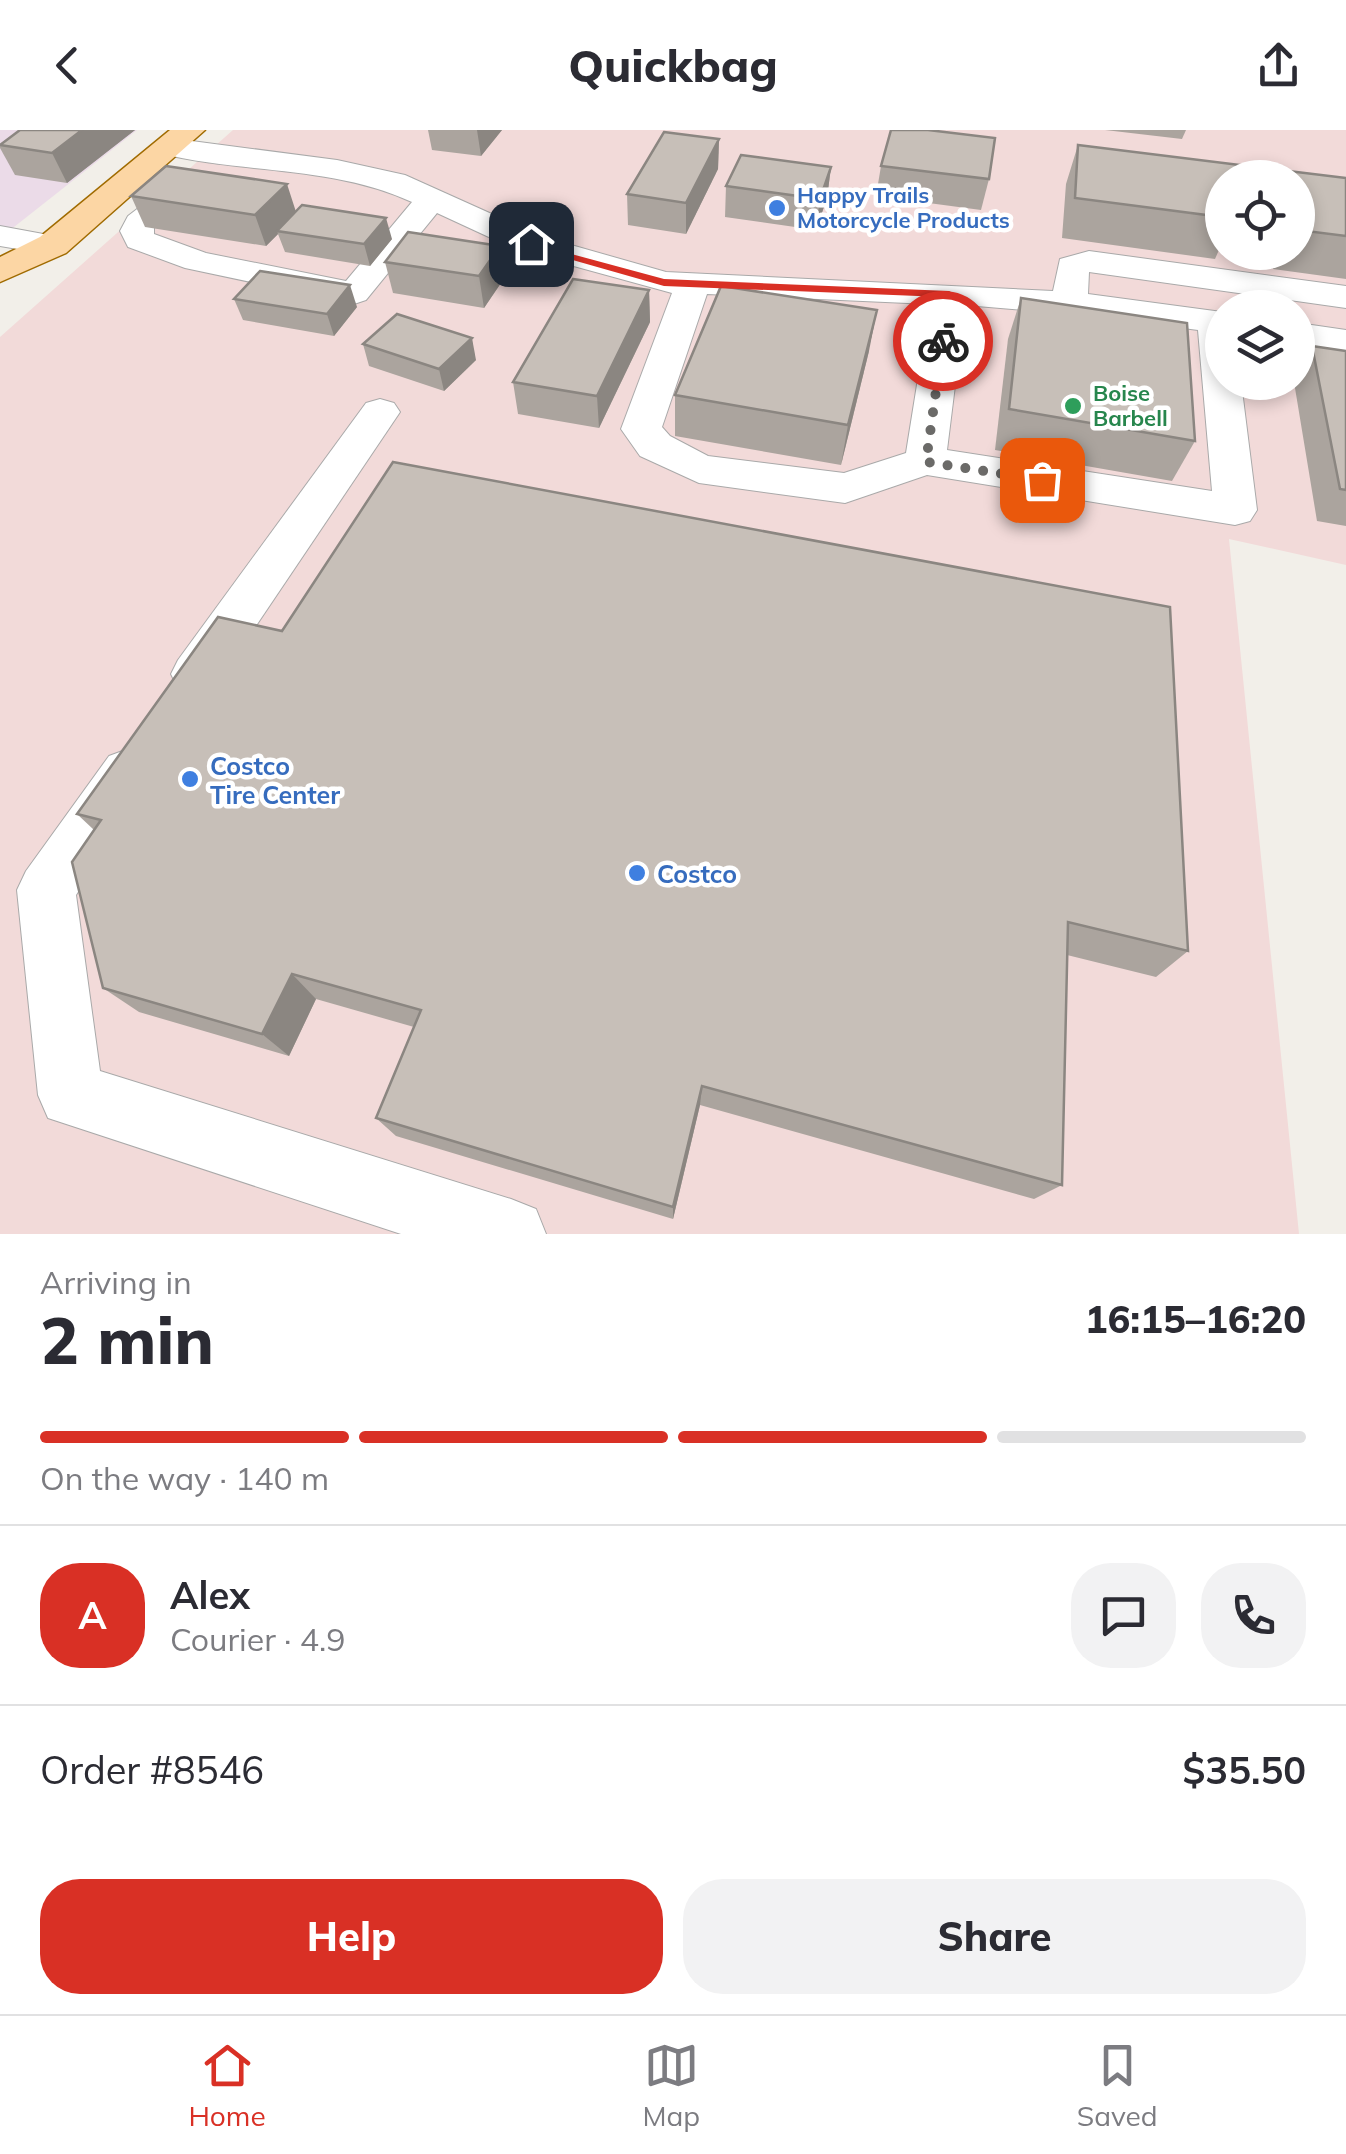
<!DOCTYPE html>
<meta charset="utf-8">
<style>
body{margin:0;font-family:Mulish,sans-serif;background:#f2f2f3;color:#2b2b33;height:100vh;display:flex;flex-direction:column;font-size:38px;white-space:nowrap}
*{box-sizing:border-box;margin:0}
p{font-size:32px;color:#7c7c81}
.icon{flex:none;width:55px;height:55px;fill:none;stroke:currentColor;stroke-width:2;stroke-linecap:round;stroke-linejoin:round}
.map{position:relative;height:1104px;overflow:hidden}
.details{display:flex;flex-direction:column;background:#fff;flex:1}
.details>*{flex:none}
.tools{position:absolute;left:1205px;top:30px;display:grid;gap:20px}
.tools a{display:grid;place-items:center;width:110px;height:110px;border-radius:50%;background:#fff;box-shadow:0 5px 15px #0003;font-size:50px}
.pin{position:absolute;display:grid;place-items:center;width:85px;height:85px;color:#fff;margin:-42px;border-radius:20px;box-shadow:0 5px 15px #0006}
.courier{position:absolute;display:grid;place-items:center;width:100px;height:100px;margin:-50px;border:8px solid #d93025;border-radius:50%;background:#fff;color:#222;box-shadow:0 2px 12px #0007}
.head em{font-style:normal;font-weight:800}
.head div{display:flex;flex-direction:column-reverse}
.head{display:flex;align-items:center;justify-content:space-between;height:170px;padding:0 40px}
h1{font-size:65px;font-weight:800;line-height:75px}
.bar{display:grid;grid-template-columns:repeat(4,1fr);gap:15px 10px;align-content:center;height:120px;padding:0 40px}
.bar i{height:12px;border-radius:8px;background:#e1e1e2}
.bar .current{background:#d93025}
.bar p{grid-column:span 4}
.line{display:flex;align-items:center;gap:25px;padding:0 40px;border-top:2px solid #e1e1e2}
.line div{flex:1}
.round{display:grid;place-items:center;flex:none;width:105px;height:105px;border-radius:40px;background:#f2f2f3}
.action{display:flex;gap:20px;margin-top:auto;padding:20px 40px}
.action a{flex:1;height:115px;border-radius:40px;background:#d93025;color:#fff;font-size:40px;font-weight:800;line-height:115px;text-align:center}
.action a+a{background:#f2f2f3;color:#2b2b33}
header{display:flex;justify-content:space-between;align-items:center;height:130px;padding:0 40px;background:#fff;font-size:45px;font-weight:800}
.tab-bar{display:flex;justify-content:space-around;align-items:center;height:140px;border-top:2px solid #e1e1e2;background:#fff;font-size:28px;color:#7c7c81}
.tab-bar a{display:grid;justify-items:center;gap:5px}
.tab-bar .current{color:#d93025}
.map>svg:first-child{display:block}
.commercial{fill:#f2dad9;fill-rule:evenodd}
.industrial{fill:#ebdbe8}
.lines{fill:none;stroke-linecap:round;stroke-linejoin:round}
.minor-casing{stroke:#a9a9a9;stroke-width:2}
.major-casing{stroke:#a06b00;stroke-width:3}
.minor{fill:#fff;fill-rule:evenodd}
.major{fill:#fcd6a4;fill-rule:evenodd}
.wall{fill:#aba49e}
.shaded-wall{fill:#8b8681}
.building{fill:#c7bfb8;stroke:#8b8681;stroke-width:2.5}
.route{fill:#d93025}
.done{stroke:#6b6a68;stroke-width:10;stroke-dasharray:0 18}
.shop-dot{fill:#3f7fe0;stroke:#fff;stroke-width:4}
.leisure-dot{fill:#2e9e5b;stroke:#fff;stroke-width:4}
.labels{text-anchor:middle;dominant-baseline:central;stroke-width:9;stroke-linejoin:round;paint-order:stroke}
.far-shop-label{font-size:22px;font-weight:bold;fill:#366cbe;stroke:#fff;text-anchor:start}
.far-leisure-label{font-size:22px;font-weight:bold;fill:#27864d;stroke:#fff;text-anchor:start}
.shop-label{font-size:25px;font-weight:bold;fill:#366cbe;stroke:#fff;text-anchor:start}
</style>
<header><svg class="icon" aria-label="back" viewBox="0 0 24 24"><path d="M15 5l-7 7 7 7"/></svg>Quickbag<svg class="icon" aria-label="share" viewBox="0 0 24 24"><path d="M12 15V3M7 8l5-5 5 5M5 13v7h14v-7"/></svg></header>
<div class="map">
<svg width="1346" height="1104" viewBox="0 0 1346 1104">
<rect width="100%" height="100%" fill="#f2efe9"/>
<path class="commercial" d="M233,0H1346V435L1229,409L1299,1104H0V207ZM1222,48H1298V122H1222ZM1222,178H1298V252H1222Z"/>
<polygon class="industrial" points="0,0 137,0 0,108"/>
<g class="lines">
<defs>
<g id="minor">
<path d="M169,8L337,30L405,45L543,107L666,142L1053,161L1060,129L1089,121L1346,156V178L1089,142L1088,164L1222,182V252H1241L1257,380L1250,391L1235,395L927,345L845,373L699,353L640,326L621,299L672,163L519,121L437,83L366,170L354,174L185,138L128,117L120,101L128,86L184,43L195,41L210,50L154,98V104L206,123L346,151L412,72C332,35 242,44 159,23L154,17ZM707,164L930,174L906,323L844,343L708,326L670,306L662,297ZM965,175L1086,185L1198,200L1212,361L947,320Z"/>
<polygon points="0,96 65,108 70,115 65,122 53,125 0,116"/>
<polygon points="1298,193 1346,200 1346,222 1298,215"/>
<polygon points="380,269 394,273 400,282 214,558 196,564 178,558 171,544 178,530 366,273"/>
<polygon points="128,619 147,626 155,642 76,765 100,941 511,1069 536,1079 546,1104 401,1104 48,988 38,965 17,760 26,741 109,626"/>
</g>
<polygon id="major" points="170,0 205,0 66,123 0,152 0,127 40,107"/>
</defs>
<use href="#minor" class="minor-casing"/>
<use href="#major" class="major-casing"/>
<use href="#minor" class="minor"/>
<use href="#major" class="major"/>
</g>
<g class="wall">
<polygon points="20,0 135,0 67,53 15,45 0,18 0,14"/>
<polygon points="428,0 502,0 481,26 432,20"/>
<polygon points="1105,0 1186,0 1182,9"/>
<polygon points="719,9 718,39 686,104 628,95 627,64"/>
<polygon points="1078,15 1346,48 1346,149 1273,139 1270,122 1298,122 1298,48 1222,48 1222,113 1215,129 1062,108 1066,54"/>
<polygon points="881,36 989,49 981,80 876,66"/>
<polygon points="831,37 827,68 816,100 725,87 726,56"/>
<polygon points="131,66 296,82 392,109 370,136 285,122 278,104 266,116 145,97"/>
<polygon points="385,132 505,147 484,178 393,163"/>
<polygon points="649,160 650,192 599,298 518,284 513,252"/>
<polygon points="1021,168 1195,311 1172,351 995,320 1008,209"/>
<polygon points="234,169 357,177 334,206 243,190"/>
<polygon points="363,214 476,230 444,261 369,236"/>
<polygon points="1312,216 1346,221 1346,396 1317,391 1294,252 1298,252 1298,240"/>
<polygon points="869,221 841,335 675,306 675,265"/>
<polygon points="218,487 1188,821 1156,847 1067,825 1062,1055 1034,1069 700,975 673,1089 396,1006 376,988 414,897 316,869 289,926 139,882 103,858 94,700 77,684"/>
</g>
<g class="shaded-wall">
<polygon points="82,0 135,0 67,53 52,23"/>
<polygon points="477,0 502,0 481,26"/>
<polygon points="719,9 718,39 686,104 686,73"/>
<polygon points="831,37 827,68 816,100 820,69"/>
<polygon points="287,54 297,85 277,101 278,104 266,116 255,85"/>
<polygon points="386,88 392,109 370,136 364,114"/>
<polygon points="500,116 505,147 484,178 479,146"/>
<polygon points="350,155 357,177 334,206 327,184"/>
<polygon points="649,160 650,192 599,298 597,266"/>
<polygon points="877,180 869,221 841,335 848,295"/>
<polygon points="472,208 476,230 444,261 439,239"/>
<polygon points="292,844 316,869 289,926 262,904"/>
<polygon points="702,956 700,975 673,1089 673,1077"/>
</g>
<g class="building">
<polygon points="20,0 82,0 52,23 0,15"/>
<polygon points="891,0 928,0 995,8 989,49 881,36"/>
<polygon points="664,2 719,9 686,73 627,64"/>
<polygon points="1078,15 1346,48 1346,106 1298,100 1298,48 1222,48 1222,87 1075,68"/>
<polygon points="741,25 831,37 820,69 726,56"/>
<polygon points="166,36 287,54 255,85 131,66"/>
<polygon points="302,75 386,88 364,114 277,101"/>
<polygon points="408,102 500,116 479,146 385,132"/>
<polygon points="260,141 350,155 327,184 234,169"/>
<polygon points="573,149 649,160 597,266 513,252"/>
<polygon points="721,156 877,180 848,295 675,265"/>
<polygon points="1021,168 1187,193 1195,311 1009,279"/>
<polygon points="397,184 472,208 439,239 363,214"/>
<polygon points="1312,216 1346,221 1346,360 1340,359"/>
<polygon points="393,332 1170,477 1188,821 1068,792 1062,1055 702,956 673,1077 376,988 421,880 292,844 262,904 103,858 72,732 101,690 77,684 218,487 282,501"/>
</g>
<polygon class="route" points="527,112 664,149 949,161 955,164 949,211 943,215 937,211 943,167 664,156 527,117"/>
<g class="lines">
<polyline class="done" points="943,211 926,332 1042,350"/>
</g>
<g class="shop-dot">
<circle cx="777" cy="78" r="10"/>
<circle cx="190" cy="649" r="10"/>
<circle cx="637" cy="743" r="10"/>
</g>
<circle class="leisure-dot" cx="1073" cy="276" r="10"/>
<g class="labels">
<g class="far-shop-label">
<text x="797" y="65">Happy Trails<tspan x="797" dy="25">Motorcycle Products</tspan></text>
</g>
<g class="far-leisure-label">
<text x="1093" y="263">Boise<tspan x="1093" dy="25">Barbell</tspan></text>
</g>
<g class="shop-label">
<text x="210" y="635">Costco<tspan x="210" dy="29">Tire Center</tspan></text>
<text x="657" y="743">Costco</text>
</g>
</g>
</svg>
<div class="tools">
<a><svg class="icon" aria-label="locate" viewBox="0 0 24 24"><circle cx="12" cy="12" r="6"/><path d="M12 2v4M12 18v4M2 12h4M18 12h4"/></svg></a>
<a><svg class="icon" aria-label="layers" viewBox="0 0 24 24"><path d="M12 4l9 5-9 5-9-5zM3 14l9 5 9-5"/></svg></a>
</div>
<div class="pin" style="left:1042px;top:350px;background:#ea580c"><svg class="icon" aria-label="bag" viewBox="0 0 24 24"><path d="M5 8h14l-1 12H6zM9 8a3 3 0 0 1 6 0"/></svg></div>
<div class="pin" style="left:531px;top:114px;background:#1f2937"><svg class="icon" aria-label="home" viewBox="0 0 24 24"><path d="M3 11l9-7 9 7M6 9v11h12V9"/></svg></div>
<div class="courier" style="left:943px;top:211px"><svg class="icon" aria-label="bike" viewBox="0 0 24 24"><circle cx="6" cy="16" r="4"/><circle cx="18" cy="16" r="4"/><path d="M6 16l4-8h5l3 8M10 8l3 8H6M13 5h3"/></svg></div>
</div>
<section class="details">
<div class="head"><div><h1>2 min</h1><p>Arriving in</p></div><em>16:15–16:20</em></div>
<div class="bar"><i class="current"></i><i class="current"></i><i class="current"></i><i></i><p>On the way · 140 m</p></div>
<div class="line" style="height:180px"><b class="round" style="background:#d93025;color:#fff">A</b><div><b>Alex</b><p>Courier · 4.9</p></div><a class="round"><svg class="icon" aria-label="chat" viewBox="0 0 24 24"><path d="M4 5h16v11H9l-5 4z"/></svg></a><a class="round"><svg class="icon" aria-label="phone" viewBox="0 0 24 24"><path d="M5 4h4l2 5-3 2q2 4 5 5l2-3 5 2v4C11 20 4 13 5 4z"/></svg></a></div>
<div class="line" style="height:130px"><div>Order #8546</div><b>$35.50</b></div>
<div class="action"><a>Help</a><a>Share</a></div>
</section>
<nav class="tab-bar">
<a class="current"><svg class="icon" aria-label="home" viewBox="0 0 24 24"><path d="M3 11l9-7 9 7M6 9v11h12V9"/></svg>Home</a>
<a><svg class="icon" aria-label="map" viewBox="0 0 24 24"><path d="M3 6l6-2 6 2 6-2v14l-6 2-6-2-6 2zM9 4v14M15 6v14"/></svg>Map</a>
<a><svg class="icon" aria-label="saved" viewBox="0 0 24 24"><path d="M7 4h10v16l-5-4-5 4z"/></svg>Saved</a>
</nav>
